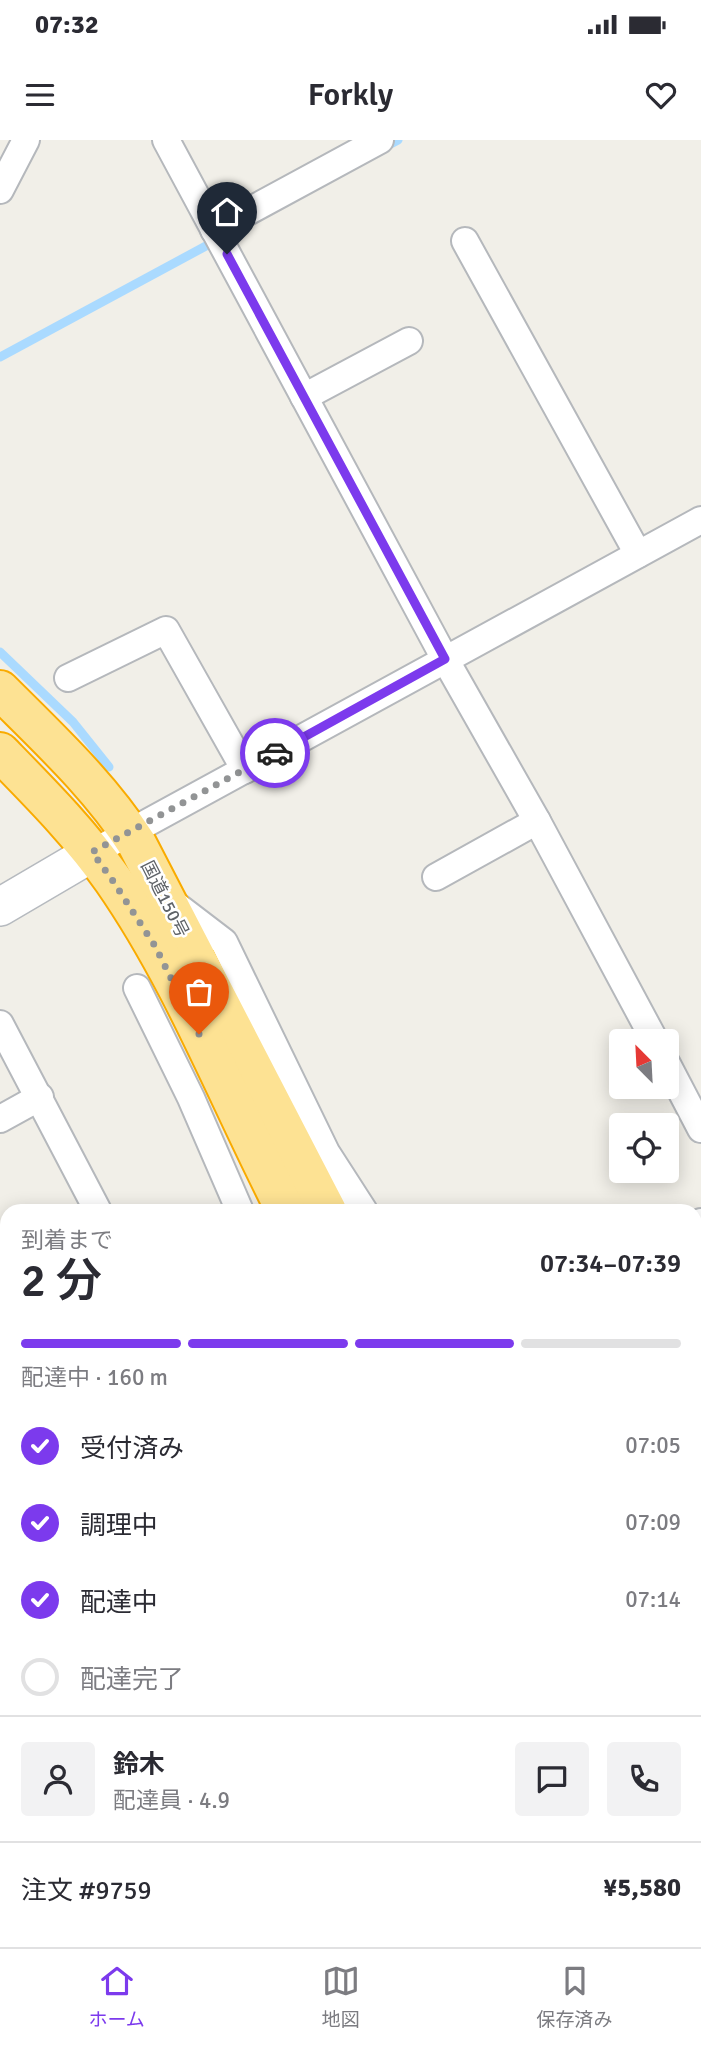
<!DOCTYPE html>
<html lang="ja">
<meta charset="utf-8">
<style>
body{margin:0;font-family:Signika,"Noto Sans JP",sans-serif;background:#f2f2f3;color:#2b2b33;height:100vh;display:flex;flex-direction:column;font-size:26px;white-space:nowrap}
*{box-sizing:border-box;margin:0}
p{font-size:23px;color:#7c7c81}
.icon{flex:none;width:38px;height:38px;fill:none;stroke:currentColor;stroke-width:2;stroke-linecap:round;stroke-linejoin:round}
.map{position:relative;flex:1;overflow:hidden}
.panel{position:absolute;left:0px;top:1064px;width:702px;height:744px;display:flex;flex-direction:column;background:#fff;border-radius:21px 21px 0 0;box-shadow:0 4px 18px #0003}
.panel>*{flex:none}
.needle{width:46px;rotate:336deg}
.fabs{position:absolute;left:609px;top:889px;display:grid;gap:14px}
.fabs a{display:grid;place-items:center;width:70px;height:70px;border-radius:7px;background:#fff;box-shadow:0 4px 18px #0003;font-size:35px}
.pin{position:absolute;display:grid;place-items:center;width:60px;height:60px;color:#fff;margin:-72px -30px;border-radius:50% 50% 50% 0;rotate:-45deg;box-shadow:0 0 7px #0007}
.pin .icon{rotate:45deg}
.courier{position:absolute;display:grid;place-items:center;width:70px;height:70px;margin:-35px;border:5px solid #7c3aed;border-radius:50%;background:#fff;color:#222;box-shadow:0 2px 9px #0007}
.head em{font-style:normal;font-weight:600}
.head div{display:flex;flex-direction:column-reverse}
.head{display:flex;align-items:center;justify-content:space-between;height:119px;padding:0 21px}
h1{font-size:46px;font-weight:600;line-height:52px}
.bar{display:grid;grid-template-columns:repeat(4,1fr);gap:10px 7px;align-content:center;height:84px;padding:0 21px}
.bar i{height:9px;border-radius:5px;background:#e1e1e2}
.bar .current{background:#7c3aed}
.bar p{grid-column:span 4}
.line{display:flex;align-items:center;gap:18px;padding:0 21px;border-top:2px solid #e1e1e2}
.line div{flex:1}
.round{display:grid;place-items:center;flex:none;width:74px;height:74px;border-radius:7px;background:#f2f2f3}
ol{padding:0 21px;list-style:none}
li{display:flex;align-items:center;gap:21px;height:77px}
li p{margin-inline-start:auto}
li .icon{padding:7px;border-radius:50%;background:#7c3aed;color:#fff;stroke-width:4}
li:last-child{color:#7c7c81}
li i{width:38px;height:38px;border:4px solid #e1e1e2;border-radius:50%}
.status{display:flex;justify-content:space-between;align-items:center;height:49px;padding:0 35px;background:#fff;direction:ltr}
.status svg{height:19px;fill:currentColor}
header{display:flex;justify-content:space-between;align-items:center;height:91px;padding:0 21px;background:#fff;font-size:32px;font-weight:600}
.menu{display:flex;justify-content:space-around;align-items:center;height:98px;border-top:2px solid #e1e1e2;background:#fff;font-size:19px;color:#7c7c81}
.menu a{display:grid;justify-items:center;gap:4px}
.menu .current{color:#7c3aed}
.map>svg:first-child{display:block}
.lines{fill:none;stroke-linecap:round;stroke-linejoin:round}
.stream{stroke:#aadaff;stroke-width:9}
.street-casing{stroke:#b5b8bc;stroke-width:30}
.secondary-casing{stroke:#b6babf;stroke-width:40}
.highway-casing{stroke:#f9ab00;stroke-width:42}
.street{stroke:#fff;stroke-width:26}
.secondary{stroke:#fff;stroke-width:37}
.highway{stroke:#fde293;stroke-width:38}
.rail{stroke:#b6b7b8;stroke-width:5;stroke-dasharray:2 9;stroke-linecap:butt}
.done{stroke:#929495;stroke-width:7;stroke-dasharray:0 12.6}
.route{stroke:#7c3aed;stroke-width:9}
.labels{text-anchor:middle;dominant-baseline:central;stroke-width:5;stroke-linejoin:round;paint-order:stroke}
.street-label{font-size:18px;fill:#5f6368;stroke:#fff}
</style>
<div class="status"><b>07:32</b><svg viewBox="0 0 49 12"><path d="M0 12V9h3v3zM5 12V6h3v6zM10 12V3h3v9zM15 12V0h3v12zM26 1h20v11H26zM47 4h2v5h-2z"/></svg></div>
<header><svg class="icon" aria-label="menu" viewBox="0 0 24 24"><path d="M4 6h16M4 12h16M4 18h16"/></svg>Forkly<svg class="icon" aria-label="heart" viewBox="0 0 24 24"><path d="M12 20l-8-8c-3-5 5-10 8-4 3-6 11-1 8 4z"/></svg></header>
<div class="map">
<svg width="701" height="1807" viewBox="0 0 701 1807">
<rect width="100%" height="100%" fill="#f1efe8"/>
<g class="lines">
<g class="stream">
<polyline points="383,8 398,0"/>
<polyline points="0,217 217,100"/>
<polyline points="0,512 73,582 109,627"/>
</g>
<defs>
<g id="street">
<polyline points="166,0 445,519 537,681 655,901"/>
<polyline points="0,50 26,0"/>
<polyline points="214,90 380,0"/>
<polyline points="465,101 638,414"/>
<polyline points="304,257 409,201"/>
<polyline points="68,538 166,490 245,630"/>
<polyline points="92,713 701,380"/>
<polyline points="436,737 537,681"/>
<polyline points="173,763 224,802 326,1012 364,1071"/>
<polyline points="137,848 191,958 240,1071"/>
<polyline points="0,884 98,1071"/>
<polyline points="667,924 701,989"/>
<polyline points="0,979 40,957"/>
<polyline points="695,1088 701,1082"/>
<polyline points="0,1133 7,1129"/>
<polyline points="695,1267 701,1263"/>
<polyline points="0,1316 7,1312"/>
<polyline points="695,1634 701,1645"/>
<polyline points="0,1770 5,1780"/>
<polyline points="272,1807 277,1801"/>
<polyline points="419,1807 424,1801"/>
</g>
<polyline id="secondary" points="0,767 92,713"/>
<g id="highway">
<path d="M0,550C48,598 100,646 137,704L327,1071"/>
<path d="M0,612C40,653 80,693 113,740C184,842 229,961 286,1071"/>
<polyline points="695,1688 701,1699"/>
<polyline points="695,1774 701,1786"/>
<polyline points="619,1801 622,1807"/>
<polyline points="666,1801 669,1807"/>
</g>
</defs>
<use href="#street" class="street-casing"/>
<use href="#secondary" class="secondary-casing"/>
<use href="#highway" class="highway-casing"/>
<use href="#street" class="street"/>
<use href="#secondary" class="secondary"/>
<use href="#highway" class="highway"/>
<g class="rail">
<polyline points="695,1136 701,1129"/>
<polyline points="695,1159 701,1153"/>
<polyline points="23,1807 29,1801"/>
<polyline points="43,1807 49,1801"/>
</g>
</g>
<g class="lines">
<polyline class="done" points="199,894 155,806 113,741 92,712 275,613"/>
<polyline class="route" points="227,114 445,519 275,613"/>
</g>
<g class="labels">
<g class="street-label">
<text transform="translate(165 759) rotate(63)">国道150号</text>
</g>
</g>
</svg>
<div class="fabs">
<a><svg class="needle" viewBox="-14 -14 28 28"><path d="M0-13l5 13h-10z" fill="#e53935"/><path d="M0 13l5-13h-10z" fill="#7c7c81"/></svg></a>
<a><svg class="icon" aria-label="locate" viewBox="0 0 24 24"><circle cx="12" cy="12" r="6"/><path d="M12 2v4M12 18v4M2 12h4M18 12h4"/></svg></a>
</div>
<div class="pin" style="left:199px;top:894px;background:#ea580c"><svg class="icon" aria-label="bag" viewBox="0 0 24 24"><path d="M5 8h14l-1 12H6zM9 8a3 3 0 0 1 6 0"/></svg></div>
<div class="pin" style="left:227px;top:114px;background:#1f2937"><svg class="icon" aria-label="home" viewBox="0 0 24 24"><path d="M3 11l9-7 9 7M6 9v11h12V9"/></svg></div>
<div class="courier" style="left:275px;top:613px"><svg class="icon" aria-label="car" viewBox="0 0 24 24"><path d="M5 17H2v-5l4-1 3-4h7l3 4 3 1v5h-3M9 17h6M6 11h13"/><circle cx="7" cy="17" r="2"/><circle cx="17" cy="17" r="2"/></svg></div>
<section class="panel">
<div class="head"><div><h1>2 分</h1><p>到着まで</p></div><em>07:34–07:39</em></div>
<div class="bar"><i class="current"></i><i class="current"></i><i class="current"></i><i></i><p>配達中 · 160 m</p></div>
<ol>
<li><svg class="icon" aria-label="check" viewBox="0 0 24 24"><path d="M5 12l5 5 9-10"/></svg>受付済み<p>07:05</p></li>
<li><svg class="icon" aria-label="check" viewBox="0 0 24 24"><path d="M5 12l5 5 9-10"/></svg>調理中<p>07:09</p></li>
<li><svg class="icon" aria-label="check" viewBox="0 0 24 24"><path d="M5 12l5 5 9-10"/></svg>配達中<p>07:14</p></li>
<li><i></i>配達完了</li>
</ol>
<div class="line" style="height:126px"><a class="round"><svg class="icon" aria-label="person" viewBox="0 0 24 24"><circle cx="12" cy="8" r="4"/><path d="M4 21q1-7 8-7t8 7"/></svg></a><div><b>鈴木</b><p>配達員 · 4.9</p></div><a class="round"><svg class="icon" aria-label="chat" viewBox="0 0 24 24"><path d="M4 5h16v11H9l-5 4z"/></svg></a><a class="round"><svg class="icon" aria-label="phone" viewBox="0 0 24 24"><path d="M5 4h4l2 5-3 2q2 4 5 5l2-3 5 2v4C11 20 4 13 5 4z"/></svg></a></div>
<div class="line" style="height:91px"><div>注文 #9759</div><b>¥5,580</b></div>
</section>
</div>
<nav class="menu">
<a class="current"><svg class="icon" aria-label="home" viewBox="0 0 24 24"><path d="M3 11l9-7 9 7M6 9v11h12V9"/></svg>ホーム</a>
<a><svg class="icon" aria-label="map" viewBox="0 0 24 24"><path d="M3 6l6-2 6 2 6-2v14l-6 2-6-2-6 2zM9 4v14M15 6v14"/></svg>地図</a>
<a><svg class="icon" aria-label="saved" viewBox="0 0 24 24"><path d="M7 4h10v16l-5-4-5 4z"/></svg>保存済み</a>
</nav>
